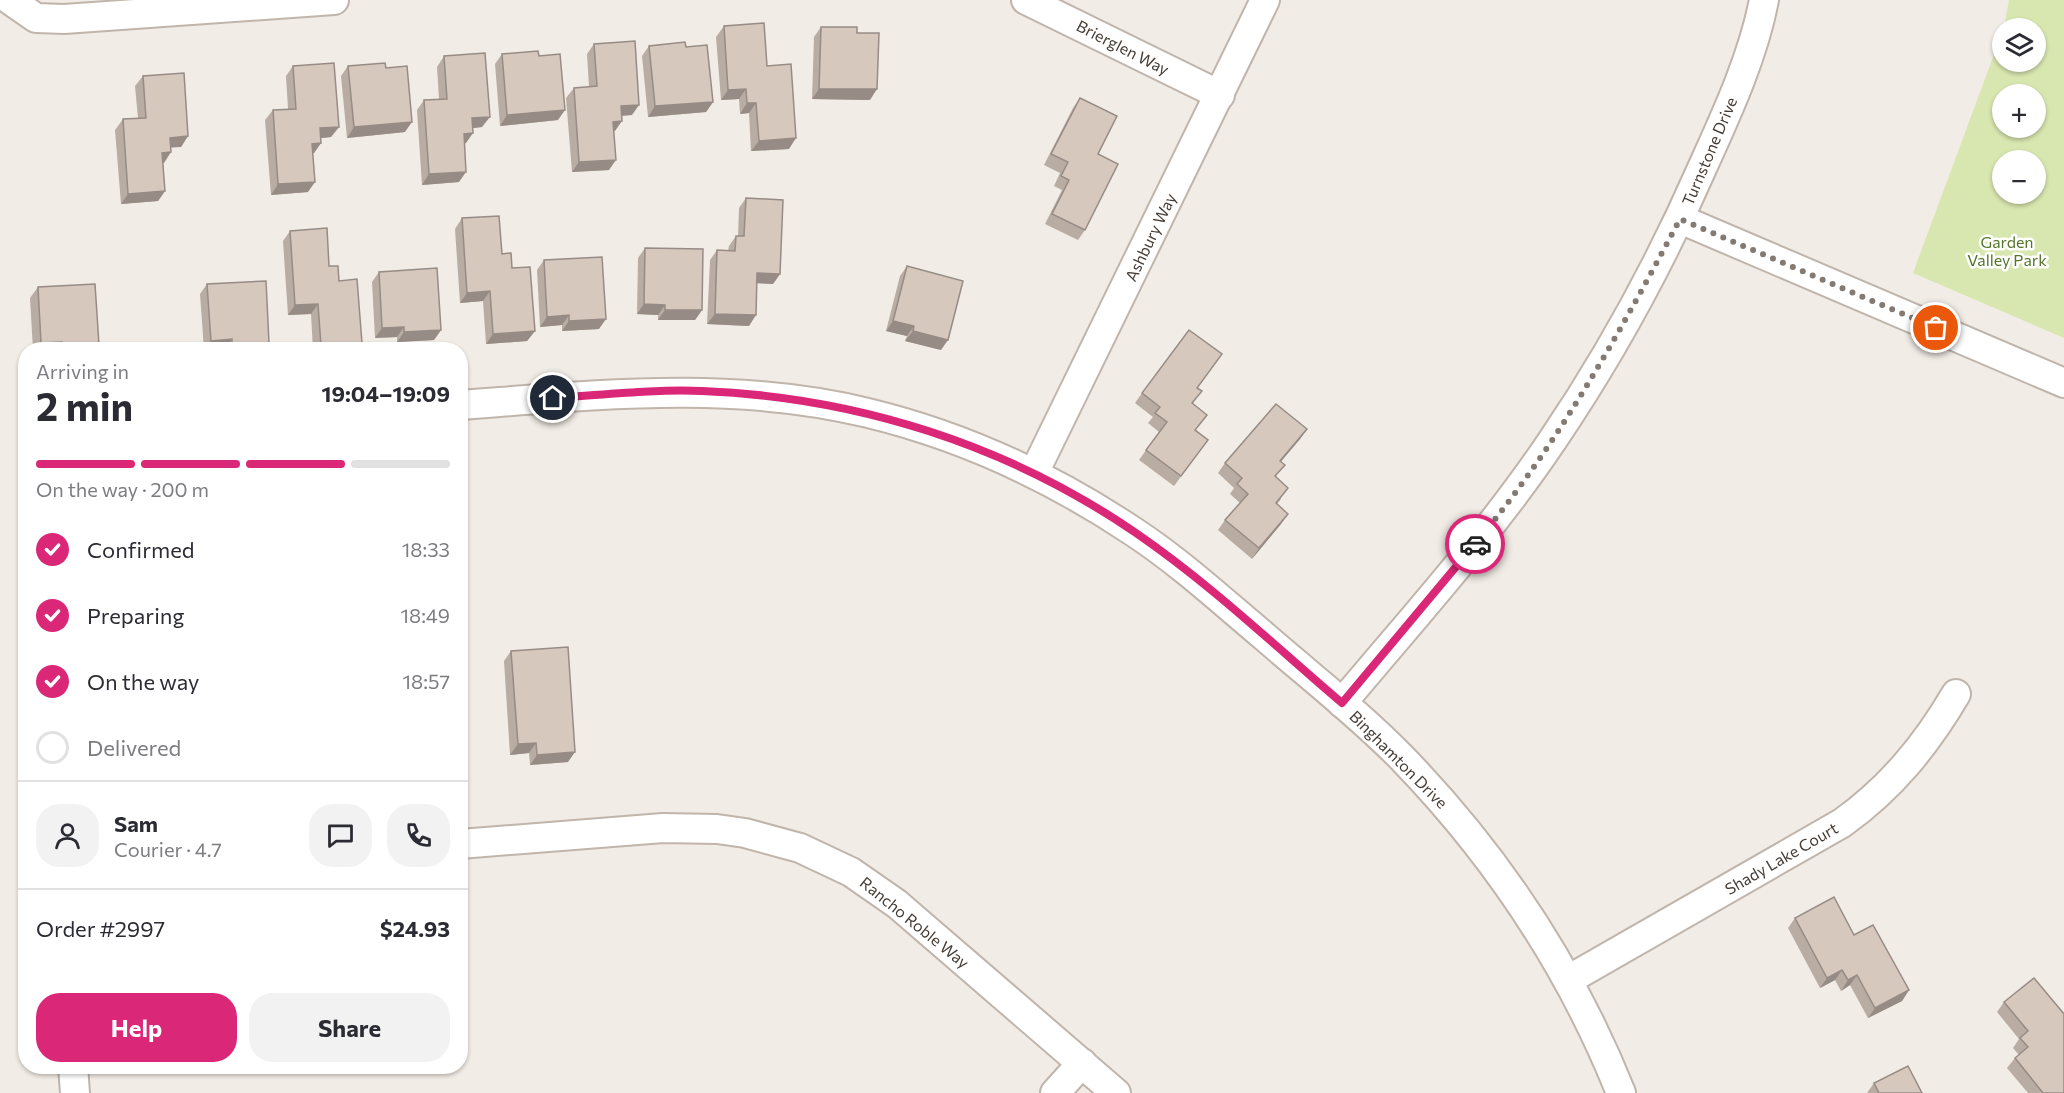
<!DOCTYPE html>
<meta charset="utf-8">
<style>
body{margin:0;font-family:Commissioner,sans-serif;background:#f2f2f3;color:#2b2b33;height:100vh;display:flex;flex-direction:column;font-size:22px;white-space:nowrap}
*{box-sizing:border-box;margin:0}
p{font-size:20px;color:#7c7c81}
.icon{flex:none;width:33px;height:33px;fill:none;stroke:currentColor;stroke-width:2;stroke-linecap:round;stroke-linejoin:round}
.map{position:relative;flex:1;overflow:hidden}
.sheet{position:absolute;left:18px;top:342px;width:450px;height:732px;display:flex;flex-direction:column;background:#fff;border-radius:24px;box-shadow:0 2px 4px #0004}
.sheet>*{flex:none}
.controls{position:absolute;left:1992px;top:18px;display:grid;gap:12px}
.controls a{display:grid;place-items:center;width:54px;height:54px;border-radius:50%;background:#fff;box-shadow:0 2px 4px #0004;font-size:30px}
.pin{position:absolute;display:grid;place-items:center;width:51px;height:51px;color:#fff;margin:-26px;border:3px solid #fff;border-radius:50%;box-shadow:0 2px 6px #0007}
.courier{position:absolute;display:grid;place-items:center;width:60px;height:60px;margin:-30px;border:4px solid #db2777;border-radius:50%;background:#fff;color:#222;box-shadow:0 2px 8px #0007}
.summary em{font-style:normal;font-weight:700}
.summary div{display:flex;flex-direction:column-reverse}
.summary{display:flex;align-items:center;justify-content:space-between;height:102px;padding:0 18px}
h1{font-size:39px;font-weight:700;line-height:45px}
.bar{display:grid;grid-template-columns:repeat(4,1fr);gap:9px 6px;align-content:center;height:72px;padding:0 18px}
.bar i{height:8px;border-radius:4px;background:#e1e1e2}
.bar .active{background:#db2777}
.bar p{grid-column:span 4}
.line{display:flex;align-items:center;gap:15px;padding:0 18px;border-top:2px solid #e1e1e2}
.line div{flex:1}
.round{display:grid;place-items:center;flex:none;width:63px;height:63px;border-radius:24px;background:#f2f2f3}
ol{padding:0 18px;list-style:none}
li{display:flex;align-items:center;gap:18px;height:66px}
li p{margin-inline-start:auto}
li .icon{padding:6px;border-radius:50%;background:#db2777;color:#fff;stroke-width:4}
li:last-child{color:#7c7c81}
li i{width:33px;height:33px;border:3px solid #e1e1e2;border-radius:50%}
.cta{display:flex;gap:12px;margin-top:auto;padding:12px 18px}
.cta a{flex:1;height:69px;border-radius:24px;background:#db2777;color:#fff;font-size:24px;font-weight:700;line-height:69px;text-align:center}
.cta a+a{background:#f2f2f3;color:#2b2b33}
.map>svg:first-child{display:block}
.green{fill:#d8e6af;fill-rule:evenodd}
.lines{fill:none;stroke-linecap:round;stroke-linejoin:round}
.street-casing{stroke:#c0b5ab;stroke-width:32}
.street{stroke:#fff;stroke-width:28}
.wall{fill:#b9aca3}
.shaded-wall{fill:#968c85}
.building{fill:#d7c8be;stroke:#968c85;stroke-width:1.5}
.done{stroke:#827a73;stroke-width:6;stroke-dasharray:0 10.8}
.route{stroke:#db2777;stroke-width:8}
.labels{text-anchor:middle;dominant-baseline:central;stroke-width:5;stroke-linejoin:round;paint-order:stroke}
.street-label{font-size:16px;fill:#453c35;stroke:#fff}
.park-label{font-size:16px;fill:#55752a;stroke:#fff}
</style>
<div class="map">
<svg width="2064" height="1093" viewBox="0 0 2064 1093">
<rect width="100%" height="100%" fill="#f2ece6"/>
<path class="green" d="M2009,0H2064V338L1913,273L2002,33V62H2036V28H2004ZM2002,94H2036V128H2002ZM2002,160H2036V194H2002Z"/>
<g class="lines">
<defs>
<g id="street">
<polyline points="10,0 36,18 64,19 334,0"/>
<polyline points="1026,0 1220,95"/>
<polyline points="1680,219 2064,383"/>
<path d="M460,405C597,395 733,380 868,413C963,436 1053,478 1134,532C1181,563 1222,601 1265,637C1311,677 1360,715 1402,758C1496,855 1571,968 1621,1093"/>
<polyline points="1034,473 1265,0"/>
<path d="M1342,703C1414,617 1490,533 1552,441C1611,354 1661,262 1703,166C1727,113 1753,57 1764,0"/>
<polyline points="460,844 663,828 717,829 745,833 800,848 851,872 897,904 1116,1093"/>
<path d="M1568,980L1842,823C1891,788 1926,745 1956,694"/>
<polyline points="73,1066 75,1093"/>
<polyline points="1055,1093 1082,1063"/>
</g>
</defs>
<use href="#street" class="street-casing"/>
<use href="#street" class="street"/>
</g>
<g class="wall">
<polygon points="724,26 767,66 789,149 751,151 749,113 740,114 739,99 721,100 716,37"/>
<polygon points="821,27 857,33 870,100 812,99 814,37"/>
<polygon points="594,44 632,115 622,116 614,131 609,170 572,172 566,98 574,88 589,87 587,54"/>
<polygon points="649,46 686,47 713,102 706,112 648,117 642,56"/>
<polygon points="502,54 539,56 558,120 500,126 495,64"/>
<polygon points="444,56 482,127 473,128 466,143 464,143 459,182 422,185 417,110 424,100 439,99 437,67"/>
<polygon points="293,66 339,127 331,137 321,138 321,143 314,153 313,153 308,192 271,195 265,120 273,110 288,109 286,76"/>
<polygon points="348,66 386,68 405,132 347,138 341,76"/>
<polygon points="143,76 188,136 181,147 170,147 163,163 165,191 158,201 121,204 115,130 123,119 138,118 135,86"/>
<polygon points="1080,98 1085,230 1078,240 1045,224 1062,190 1054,186 1060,173 1044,165 1073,108"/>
<polygon points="746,198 780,274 773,284 757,283 749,326 707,324 710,260 717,250 728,251 729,246 736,236 738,236 739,208"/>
<polygon points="462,218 502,254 512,268 535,331 527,341 486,344 483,301 460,303 455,229"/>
<polygon points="290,231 329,266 339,281 362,343 357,350 313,350 311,314 288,315 283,241"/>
<polygon points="645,248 702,310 695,320 658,320 658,315 637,314 638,258"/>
<polygon points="544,260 599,329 562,331 562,325 540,327 537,270"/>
<polygon points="907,266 941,350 905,341 907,336 886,331 900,276"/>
<polygon points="379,272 441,330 434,340 397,342 397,337 375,338 372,282"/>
<polygon points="207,284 264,350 204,350 200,294"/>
<polygon points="38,287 99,345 96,350 33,350 30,298"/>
<polygon points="1198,388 1193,404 1196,430 1208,440 1174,486 1139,460 1159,432 1148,423 1153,417 1135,403 1142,393"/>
<polygon points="1307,429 1300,439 1281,461 1276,477 1281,499 1277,504 1281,524 1252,559 1218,530 1225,520 1240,503 1230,494 1234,488 1218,473 1225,463"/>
<polygon points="511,651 568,762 530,765 529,753 510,755 504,661"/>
<polygon points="1795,918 1854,935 1909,990 1902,1001 1868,1018 1850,985 1841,991 1835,980 1820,988 1788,928"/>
<polygon points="2004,1002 2064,1014 2064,1093 2028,1093 2007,1068 2015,1058 2019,1055 2013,1048 2019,1039 1997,1012"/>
<polygon points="1874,1083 1922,1093 1867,1093"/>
</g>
<g class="shaded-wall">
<polygon points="746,89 739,99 721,100 728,90"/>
<polygon points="819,89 877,89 870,100 812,99"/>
<polygon points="713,102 706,112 648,117 655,106"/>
<polygon points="747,103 756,103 749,113 740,114"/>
<polygon points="639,105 632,115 614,116 621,106"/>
<polygon points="565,110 558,120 500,126 507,115"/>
<polygon points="490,117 482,127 465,129 472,118"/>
<polygon points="622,121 615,131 606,132 613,122"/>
<polygon points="412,122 405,132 347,138 354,127"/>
<polygon points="339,127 331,137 313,139 320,128"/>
<polygon points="473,133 466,143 457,144 464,134"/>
<polygon points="188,136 181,147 163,148 170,138"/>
<polygon points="796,138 789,149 751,151 759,141"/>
<polygon points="321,143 314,153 305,154 312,144"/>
<polygon points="171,152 164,163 155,163 162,153"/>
<polygon points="616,160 609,170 572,172 579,162"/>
<polygon points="466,172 459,182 422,185 429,174"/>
<polygon points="315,182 308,192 271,195 278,184"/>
<polygon points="165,191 158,201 121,204 128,194"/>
<polygon points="757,273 780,274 773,284 750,283"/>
<polygon points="490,291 483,301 460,303 467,293"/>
<polygon points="318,304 311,314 288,315 295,305"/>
<polygon points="644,304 665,305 658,315 637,314"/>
<polygon points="665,310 702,310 695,320 658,320"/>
<polygon points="715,314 756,315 749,326 707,324"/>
<polygon points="569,315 562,325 540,327 547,317"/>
<polygon points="606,319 599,329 562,331 569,321"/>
<polygon points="893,321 914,326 907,336 886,331"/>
<polygon points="404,327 397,337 375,338 382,328"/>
<polygon points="441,330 434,340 397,342 404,332"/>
<polygon points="535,331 527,341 486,344 493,334"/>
<polygon points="913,331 948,340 941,350 905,341"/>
<polygon points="232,339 225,349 205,350 211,341"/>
<polygon points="62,342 57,350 36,350 41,343"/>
<polygon points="269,343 264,350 229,350 232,345"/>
<polygon points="362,343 357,350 318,350 321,346"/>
<polygon points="99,345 96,350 61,350 62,347"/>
<polygon points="1307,429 1300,439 1273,471 1280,461"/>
<polygon points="1288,514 1281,524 1252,559 1259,548"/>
<polygon points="536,743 529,753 510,755 518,744"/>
<polygon points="575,752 568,762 530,765 537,755"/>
<polygon points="1842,970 1835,980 1820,988 1827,978"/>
<polygon points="1857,975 1850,985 1841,991 1848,980"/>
<polygon points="1909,990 1902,1001 1868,1018 1875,1008"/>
</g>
<g class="building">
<polygon points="764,23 767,66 791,64 796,138 759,141 756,103 747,103 746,89 728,90 724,26"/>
<polygon points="821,27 857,27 857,33 879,33 877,89 819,89"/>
<polygon points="635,41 639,105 621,106 622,121 613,122 616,160 579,162 574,88 597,86 594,44"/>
<polygon points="685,42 686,47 707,45 713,102 655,106 649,46"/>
<polygon points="538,51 539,56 560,54 565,110 507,115 502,54"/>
<polygon points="485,53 490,117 472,118 473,133 464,134 466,172 429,174 424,100 447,99 444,56"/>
<polygon points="334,63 339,127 320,128 321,143 312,144 315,182 278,184 273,110 296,109 293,66"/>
<polygon points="385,63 386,68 407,66 412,122 354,127 348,66"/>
<polygon points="184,73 188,136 170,138 171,152 162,153 165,191 128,194 123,119 146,118 143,76"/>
<polygon points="1080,98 1117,116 1098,154 1118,164 1085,230 1052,214 1069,180 1061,176 1068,162 1051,154"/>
<polygon points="746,198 783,200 780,274 757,273 756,315 715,314 717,250 735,251 736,236 744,236"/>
<polygon points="499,216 502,254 511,253 512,268 530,267 535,331 493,334 490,291 467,293 462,218"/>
<polygon points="327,228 329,266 338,266 339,281 357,279 362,343 321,346 318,304 295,305 290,231"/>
<polygon points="645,248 703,249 702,310 665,310 665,305 644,304"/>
<polygon points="602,257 606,319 569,321 569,315 547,317 544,260"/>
<polygon points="907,266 963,281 948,340 913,331 914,326 893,321"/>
<polygon points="437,268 441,330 404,332 404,327 382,328 379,272"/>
<polygon points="266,281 269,343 232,345 232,339 211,341 207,284"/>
<polygon points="95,284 99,345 62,347 62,342 41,343 38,287"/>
<polygon points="1189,330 1222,354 1197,388 1202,391 1192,403 1207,415 1195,430 1208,440 1181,476 1146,450 1167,422 1155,413 1160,407 1142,393"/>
<polygon points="1276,404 1307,429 1280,461 1285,465 1275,476 1288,488 1276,503 1288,514 1259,548 1225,520 1248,494 1237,484 1242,478 1225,463"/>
<polygon points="568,647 575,752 537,755 536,743 518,744 511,651"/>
<polygon points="1834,897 1854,935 1873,925 1909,990 1875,1008 1857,975 1848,980 1842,970 1827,978 1795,918"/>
<polygon points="2034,978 2064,1014 2064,1093 2043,1093 2015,1058 2028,1047 2020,1038 2028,1031 2004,1002"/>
<polygon points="1908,1066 1922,1093 1879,1093 1874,1083"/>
</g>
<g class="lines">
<path class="done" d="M1475,544C1558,445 1620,332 1680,219L1936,328"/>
<path class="route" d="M553,398C603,395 653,389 702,391C857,397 1008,445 1136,533C1209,583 1274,645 1342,703L1475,544"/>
</g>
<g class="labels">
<g class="street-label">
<text transform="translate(1123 47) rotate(27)">Brierglen Way</text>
<text transform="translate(1709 151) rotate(-67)">Turnstone Drive</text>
<text transform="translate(1150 237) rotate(-64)">Ashbury Way</text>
<text transform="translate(1399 759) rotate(45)">Binghamton Drive</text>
<text transform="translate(1781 858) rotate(-30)">Shady Lake Court</text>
<text transform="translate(915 922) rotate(39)">Rancho Roble Way</text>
</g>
<g class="park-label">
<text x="2007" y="241">Garden<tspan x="2007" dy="18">Valley Park</tspan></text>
</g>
</g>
</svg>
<div class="controls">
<a><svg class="icon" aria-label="layers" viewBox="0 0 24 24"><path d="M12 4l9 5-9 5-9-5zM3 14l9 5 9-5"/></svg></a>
<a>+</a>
<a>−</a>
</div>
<div class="pin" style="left:1936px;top:328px;background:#ea580c"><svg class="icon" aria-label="bag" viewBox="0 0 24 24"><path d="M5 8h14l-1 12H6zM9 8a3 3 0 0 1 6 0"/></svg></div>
<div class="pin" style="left:553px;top:398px;background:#1f2937"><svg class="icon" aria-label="home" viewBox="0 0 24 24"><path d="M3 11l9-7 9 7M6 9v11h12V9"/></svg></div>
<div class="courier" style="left:1475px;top:544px"><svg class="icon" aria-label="car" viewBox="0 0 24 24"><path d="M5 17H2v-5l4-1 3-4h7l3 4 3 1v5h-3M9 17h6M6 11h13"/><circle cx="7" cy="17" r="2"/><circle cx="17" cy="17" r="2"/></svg></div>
<section class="sheet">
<div class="summary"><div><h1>2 min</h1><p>Arriving in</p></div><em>19:04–19:09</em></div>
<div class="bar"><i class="active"></i><i class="active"></i><i class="active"></i><i></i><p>On the way · 200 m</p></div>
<ol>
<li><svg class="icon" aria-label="check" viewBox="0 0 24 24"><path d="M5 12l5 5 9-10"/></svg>Confirmed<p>18:33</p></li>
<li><svg class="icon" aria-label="check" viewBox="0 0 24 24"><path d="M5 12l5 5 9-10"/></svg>Preparing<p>18:49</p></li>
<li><svg class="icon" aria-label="check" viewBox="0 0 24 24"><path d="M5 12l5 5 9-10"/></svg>On the way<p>18:57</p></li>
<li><i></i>Delivered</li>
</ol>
<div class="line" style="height:108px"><a class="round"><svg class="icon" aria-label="person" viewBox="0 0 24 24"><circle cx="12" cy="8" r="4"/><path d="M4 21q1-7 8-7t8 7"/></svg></a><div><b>Sam</b><p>Courier · 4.7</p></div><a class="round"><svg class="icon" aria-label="chat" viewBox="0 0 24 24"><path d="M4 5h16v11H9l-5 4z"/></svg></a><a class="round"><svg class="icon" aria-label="phone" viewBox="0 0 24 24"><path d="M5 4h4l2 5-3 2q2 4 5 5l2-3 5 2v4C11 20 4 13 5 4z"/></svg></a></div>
<div class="line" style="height:78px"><div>Order #2997</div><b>$24.93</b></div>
<div class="cta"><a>Help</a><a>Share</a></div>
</section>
</div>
